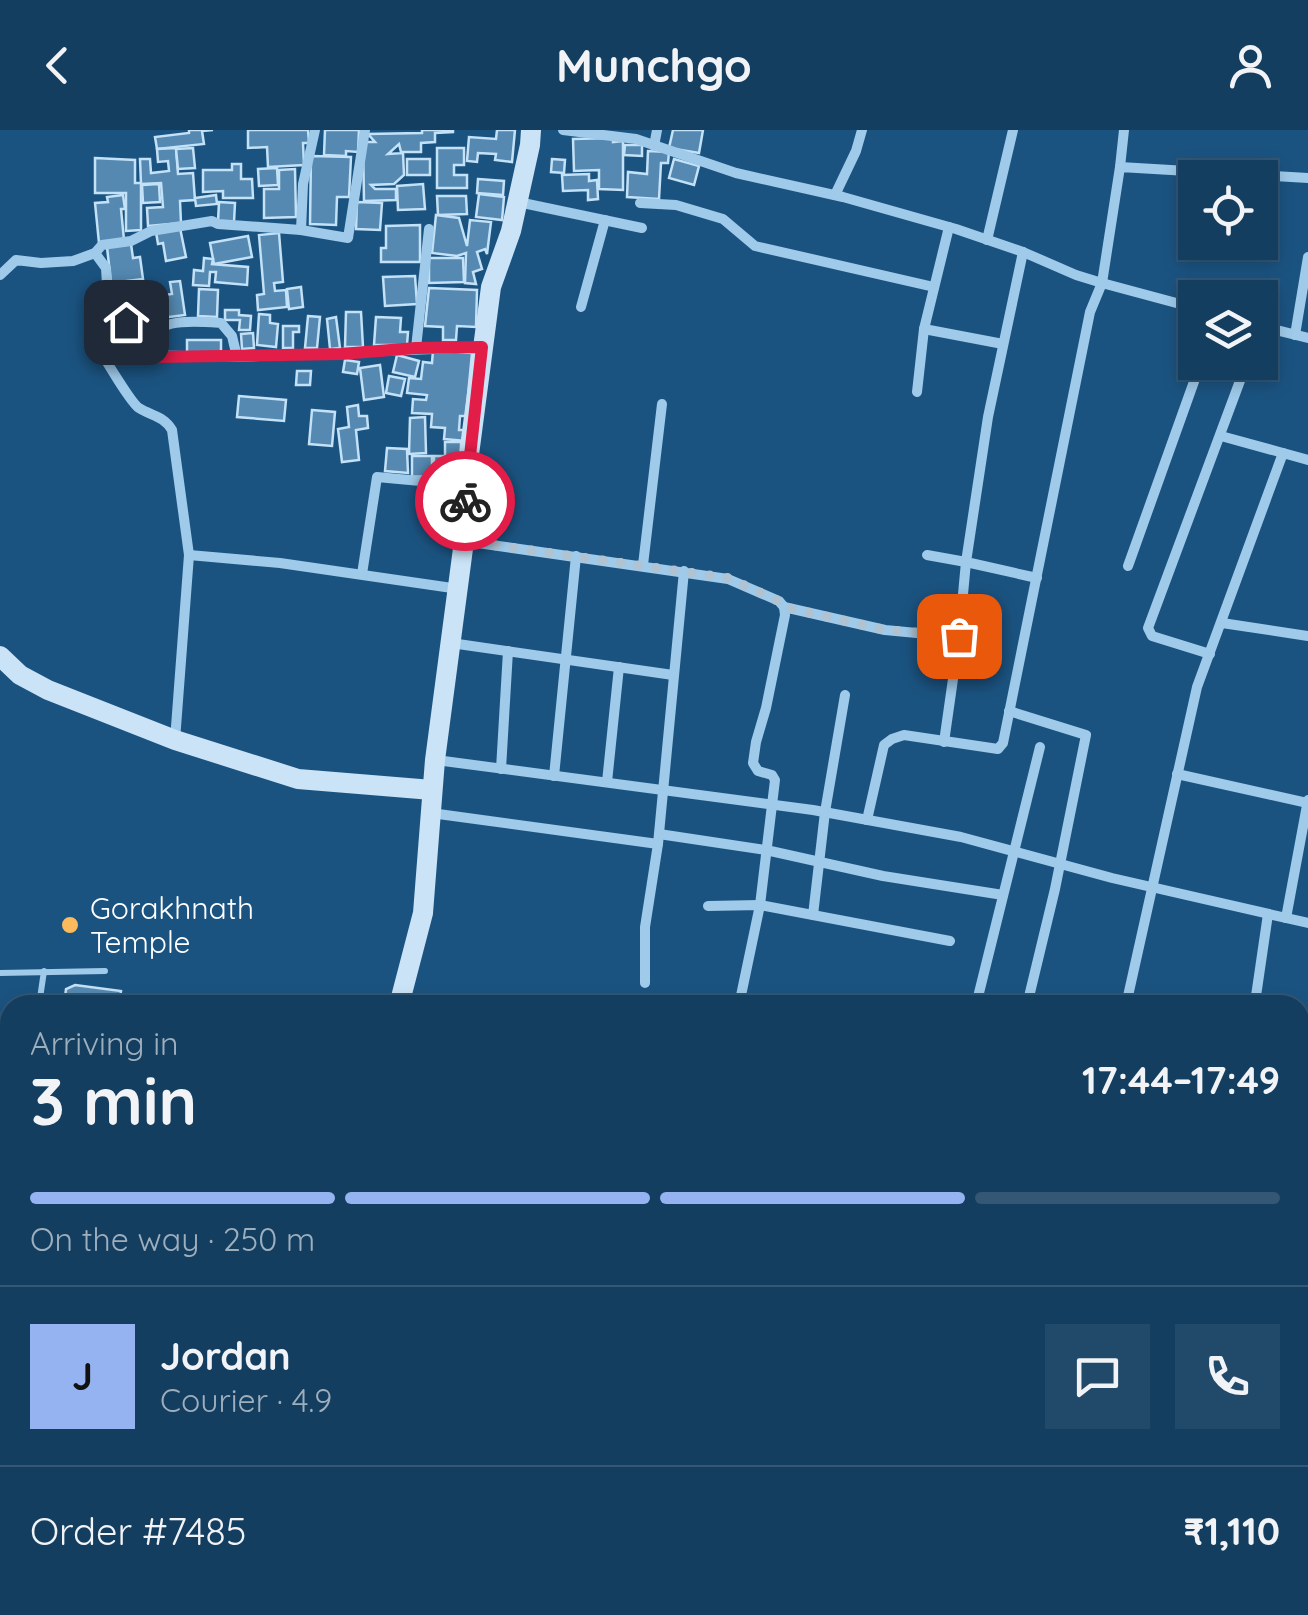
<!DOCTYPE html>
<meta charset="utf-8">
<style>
body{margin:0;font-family:Quicksand,sans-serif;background:#214969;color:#f1f3f6;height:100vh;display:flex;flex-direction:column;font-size:38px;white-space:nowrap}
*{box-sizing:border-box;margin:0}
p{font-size:32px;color:#9daebd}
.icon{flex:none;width:55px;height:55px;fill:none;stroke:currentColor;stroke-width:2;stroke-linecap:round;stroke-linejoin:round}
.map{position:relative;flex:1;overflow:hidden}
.side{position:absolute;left:0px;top:865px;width:1310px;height:620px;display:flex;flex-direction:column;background:#143e60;border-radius:30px 30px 0 0;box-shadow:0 5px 15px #0003,0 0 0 2px #335775}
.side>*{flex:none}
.tools{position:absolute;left:1178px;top:30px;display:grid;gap:20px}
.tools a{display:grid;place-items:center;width:100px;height:100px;border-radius:0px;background:#143e60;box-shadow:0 5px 15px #0003,0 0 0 2px #335775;font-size:50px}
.pin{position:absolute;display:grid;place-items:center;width:85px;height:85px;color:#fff;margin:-42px;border-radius:20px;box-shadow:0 5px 15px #0006}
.courier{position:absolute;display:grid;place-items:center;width:100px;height:100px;margin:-50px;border:8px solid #e11d48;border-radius:50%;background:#fff;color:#222;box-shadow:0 2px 12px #0007}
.headline em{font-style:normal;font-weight:700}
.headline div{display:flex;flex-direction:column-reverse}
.headline{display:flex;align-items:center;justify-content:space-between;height:170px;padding:0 30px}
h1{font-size:65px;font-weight:700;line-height:75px}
.bar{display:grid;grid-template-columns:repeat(4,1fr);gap:15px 10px;align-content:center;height:120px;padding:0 30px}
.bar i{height:12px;border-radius:8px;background:#335775}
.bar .on{background:#95b2f1}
.bar p{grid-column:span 4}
.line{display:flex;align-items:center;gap:25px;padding:0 30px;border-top:2px solid #335775}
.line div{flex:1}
.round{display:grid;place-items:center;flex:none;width:105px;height:105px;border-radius:0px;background:#214969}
header{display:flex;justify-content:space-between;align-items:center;height:130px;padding:0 30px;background:#143e60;font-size:45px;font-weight:700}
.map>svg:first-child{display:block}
.building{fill:#5589b1;stroke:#c3e1f7;stroke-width:2.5}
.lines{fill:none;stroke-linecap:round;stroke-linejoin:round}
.lane{stroke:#9fcaea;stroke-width:6}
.street{stroke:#9fcaea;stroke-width:10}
.secondary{stroke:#cae3f7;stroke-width:20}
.done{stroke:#afc3d3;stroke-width:10;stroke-dasharray:0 18}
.route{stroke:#e11d48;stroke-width:12}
.poi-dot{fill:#fbba5c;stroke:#1b5380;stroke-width:4}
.labels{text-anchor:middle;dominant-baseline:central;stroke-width:9;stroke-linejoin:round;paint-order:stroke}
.poi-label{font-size:30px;fill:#fff;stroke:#1b5380;text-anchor:start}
</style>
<header><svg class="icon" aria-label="back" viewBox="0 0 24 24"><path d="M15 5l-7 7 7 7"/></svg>Munchgo<svg class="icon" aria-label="person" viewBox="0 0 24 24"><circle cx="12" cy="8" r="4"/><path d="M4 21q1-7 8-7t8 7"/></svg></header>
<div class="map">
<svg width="1308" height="1485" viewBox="0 0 1308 1485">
<rect width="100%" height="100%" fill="#1b5380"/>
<g class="building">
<polygon points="189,0 213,0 202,1 204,14 157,19 155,7 189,3"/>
<polygon points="248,0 308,0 309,13 303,13 304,35 268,37 267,17 248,18"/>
<polygon points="325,0 359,0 358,22 346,21 346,26 324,25"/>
<polygon points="422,0 453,0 453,2 435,3 435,12 421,13 421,22 401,22 399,14 388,24 403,23 404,45 394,54 371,55 375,59 396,59 396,70 364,71 363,12 375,12 368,4 422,3"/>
<polygon points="497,0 515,0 512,32 495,30 496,24 478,23 477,32 467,31 469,7 496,9"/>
<polygon points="673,0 703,0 699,23 669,18"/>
<polygon points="613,8 613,12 623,11 623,60 599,59 599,40 574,41 573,9"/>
<polygon points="625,15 642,15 642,26 624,25"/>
<polygon points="176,18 178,44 193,43 195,70 180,71 181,93 148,96 147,78 163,77 161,53 141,54 140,29 150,29 151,43 169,41 168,31 158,32 157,19"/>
<polygon points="193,18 195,38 178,39 176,19"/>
<polygon points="437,18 464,18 464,35 454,35 454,45 467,45 467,58 437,58"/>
<polygon points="648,21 669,22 668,33 661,33 659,69 627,67 628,42 647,44"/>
<polygon points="311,26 351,27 349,67 337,67 336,95 310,94"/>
<polygon points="95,28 135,30 135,53 141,53 141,100 126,101 126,63 95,63"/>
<rect x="407" y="29" width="23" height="16"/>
<polygon points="552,29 565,30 564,43 551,42"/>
<polygon points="674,29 699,36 694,55 669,48"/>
<polygon points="232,34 241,34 241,49 252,49 253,68 223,68 223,61 203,62 203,40 232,40"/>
<polygon points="277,38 278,55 259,56 258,39"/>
<polygon points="295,39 296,87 264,88 264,59 279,59 279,40"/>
<polygon points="589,44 589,51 597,50 598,69 588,70 588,60 563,61 562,45"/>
<polygon points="478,49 504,51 503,65 477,63"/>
<polygon points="159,54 160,72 143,73 142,55"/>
<polygon points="423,54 425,79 398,80 397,56"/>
<polygon points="479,64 504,67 502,90 476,87"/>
<polygon points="123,65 125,79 121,79 124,110 99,113 95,73 108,72 107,67"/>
<polygon points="216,65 217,74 196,76 195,68"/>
<polygon points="437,66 466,66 467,84 438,85"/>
<polygon points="219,72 235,73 234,92 218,92"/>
<polygon points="357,72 382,73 380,100 356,99"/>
<polygon points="436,85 459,88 467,116 470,90 491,92 487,124 485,119 477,122 482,139 473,142 476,154 465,153 466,123 457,126 432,123"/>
<polygon points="420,95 420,132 381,132 381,118 386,118 386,96"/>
<polygon points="180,98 186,127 166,131 163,113 158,114 156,102"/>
<polygon points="279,103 283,152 274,153 275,161 286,160 287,177 258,180 257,165 264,164 259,105"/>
<polygon points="248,106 252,127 214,134 210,113"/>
<polygon points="131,114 133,128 140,127 143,149 111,153 107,117"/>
<polygon points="204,128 213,129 212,134 248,137 247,155 215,152 216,142 210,142 209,156 193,155 194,140 203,141"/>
<polygon points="429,128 463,128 464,152 429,153"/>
<polygon points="415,146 417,174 385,176 383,147"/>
<polygon points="180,151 185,185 153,189 152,177 160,176 158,166 172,164 170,152"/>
<polygon points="120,154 132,155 132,159 149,161 147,186 117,183"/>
<polygon points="301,157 303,177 289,179 287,159"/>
<polygon points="429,158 477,160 476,197 457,196 456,210 443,210 443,197 425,196"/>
<polygon points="199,159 218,160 217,187 198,186"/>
<polygon points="225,180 239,180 239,185 251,186 250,200 239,200 240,190 225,190"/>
<polygon points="346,182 361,182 363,217 345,217"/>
<polygon points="259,184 270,185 270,193 278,194 276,217 257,215"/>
<polygon points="308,186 320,187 317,218 305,218"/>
<polygon points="336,187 340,218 330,219 327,189"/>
<polygon points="376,187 401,188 400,202 408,202 407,215 374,215"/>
<polygon points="283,196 299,196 299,202 293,202 293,218 283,218"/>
<polygon points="253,203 254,218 242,219 241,204"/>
<rect x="187" y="210" width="34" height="13"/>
<polygon points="433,220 472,223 466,286 460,286 459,300 467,300 466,311 444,309 445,298 431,297 432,284 412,283 413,269 426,270 427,265 407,263 409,248 421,249 423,232 432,233"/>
<polygon points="397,225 419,231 415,247 393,242"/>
<polygon points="345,230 359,232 357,244 343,242"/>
<polygon points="380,235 384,267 364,270 360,238"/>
<polygon points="297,241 311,241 310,255 296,255"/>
<polygon points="389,246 405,249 401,266 386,263"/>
<polygon points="239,266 286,270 284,291 237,287"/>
<polygon points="358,275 359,286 367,286 368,298 356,300 359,330 342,332 338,299 349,297 347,277"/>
<polygon points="312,280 335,282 332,316 309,314"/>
<polygon points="425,287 426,323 409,324 410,288"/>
<polygon points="445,312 461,312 461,346 434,346 434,326 445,326"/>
<polygon points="387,318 407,319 408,343 385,341"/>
<polygon points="412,326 432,326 432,346 412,347"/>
<polygon points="75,855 121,861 119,875 64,875 66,859"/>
</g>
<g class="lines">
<g class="lane">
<polyline points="0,843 105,841"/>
<polyline points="39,875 44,841"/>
<polyline points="0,1019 10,1020"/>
<polyline points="0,1148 10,1161"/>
<polyline points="0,1286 10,1288"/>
</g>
<g class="street">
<polyline points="563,0 636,9 736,43 843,67 956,99 1023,122 1076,145 1102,153 1195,178"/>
<polyline points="654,16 657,0"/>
<polyline points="1120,37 1124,0"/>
<polyline points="835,65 856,21 862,0"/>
<polyline points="518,72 642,98"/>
<polyline points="640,73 676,75 723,89 755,116 934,157"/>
<polyline points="301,100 303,54 315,0"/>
<polyline points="987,110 1013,0"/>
<polyline points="1023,122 988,287 966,432 1037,448"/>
<polyline points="95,123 106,138 109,188 126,193 137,225 237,227 483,217"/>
<polyline points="0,145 16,130 41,133 73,131 95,123 102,115 131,111 151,101 212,91 218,94 301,100 348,108 365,0"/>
<polyline points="581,177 605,90"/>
<path d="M109,188L98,193C98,201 97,210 99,217C103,227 132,274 139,278C152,286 164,286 172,300L189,425L175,610"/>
<polyline points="1260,196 1308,208"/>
<polyline points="924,199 1003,214"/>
<polyline points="1295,205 1308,127"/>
<polyline points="416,218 429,99"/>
<path d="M156,227C157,220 156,209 159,202C165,188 207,192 221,193L232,206L237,227"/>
<polyline points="917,262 924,199 949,97"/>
<polyline points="1221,306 1283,323"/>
<polyline points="464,411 728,449 779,471 784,477 785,485 766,578 756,612 753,633 758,641 772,645 775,650 760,775 739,875"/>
<polyline points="189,425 280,433 459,459"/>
<polyline points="927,425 966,432 959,507 944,612"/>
<polyline points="643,435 662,274"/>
<polyline points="1128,436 1201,232"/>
<polyline points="362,444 377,347 464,355"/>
<polyline points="784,477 885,500 959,507"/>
<polyline points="1222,493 1308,506"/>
<polyline points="451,513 673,545"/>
<polyline points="1210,524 1152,506 1148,498 1247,232"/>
<polyline points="1009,581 1086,605 1055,759 1027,875"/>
<polyline points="436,630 813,680 961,707 1112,748 1308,793"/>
<polyline points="501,639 508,521"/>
<polyline points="1177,644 1308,673"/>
<polyline points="554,646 576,426"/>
<polyline points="607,652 619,537"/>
<polyline points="431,683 658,714"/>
<polyline points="867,690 884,615 892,609 904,605 998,619 1003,613 1090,182 1102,153 1120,37 1308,48"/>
<polyline points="659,704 766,720 883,746 1003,765"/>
<polyline points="708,776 760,775 950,811"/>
<polyline points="813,785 825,682 845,565"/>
<polyline points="1286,788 1308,670"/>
<polyline points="645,853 645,797 658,714 684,441"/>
<polyline points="1256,866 1268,784"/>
<polyline points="976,875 1040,617"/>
<polyline points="1126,875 1197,557 1283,323 1308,330"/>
<polyline points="1300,1205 1308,1207"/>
<polyline points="1300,1286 1308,1288"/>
<polyline points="1302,1369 1308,1351"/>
<polyline points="487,1485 488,1475"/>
<polyline points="708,1485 712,1475"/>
<polyline points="815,1485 816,1475"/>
</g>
<g class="secondary">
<polyline points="0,526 20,545 48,560 175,610 298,649 432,660"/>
<polyline points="399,875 423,783 435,630 464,411 465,355 491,157 511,101 530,15 531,0"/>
<polyline points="238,1485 240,1475"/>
</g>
</g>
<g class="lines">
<polyline class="done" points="465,371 464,411 728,448 778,471 784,477 885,500 959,506"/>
<polyline class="route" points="126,192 137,225 156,227 341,224 416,218 482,217 465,371"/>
</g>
<circle class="poi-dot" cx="70" cy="795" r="10"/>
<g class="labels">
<g class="poi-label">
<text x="90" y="778">Gorakhnath<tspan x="90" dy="34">Temple</tspan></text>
</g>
</g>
</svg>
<div class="tools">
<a><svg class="icon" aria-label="locate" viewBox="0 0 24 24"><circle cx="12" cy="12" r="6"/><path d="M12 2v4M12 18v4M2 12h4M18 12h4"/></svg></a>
<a><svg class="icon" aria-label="layers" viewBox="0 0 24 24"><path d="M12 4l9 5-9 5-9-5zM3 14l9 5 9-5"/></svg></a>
</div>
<div class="pin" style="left:959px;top:506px;background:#ea580c"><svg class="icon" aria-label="bag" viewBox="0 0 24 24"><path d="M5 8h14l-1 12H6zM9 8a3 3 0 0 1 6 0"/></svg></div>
<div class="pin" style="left:126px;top:192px;background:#1f2937"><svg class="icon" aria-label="home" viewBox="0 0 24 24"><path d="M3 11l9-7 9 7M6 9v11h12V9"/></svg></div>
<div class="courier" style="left:465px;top:371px"><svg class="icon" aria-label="bike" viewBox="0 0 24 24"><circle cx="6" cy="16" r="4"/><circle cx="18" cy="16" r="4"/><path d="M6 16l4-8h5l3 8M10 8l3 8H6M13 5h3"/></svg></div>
<section class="side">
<div class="headline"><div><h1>3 min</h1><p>Arriving in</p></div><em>17:44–17:49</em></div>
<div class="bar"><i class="on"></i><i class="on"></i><i class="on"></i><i></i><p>On the way · 250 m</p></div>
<div class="line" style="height:180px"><b class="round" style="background:#95b2f1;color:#111">J</b><div><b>Jordan</b><p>Courier · 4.9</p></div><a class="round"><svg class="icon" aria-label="chat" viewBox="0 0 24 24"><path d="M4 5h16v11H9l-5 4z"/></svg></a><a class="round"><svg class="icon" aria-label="phone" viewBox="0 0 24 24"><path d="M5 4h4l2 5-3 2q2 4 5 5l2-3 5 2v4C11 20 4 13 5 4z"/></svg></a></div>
<div class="line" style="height:130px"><div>Order #7485</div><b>₹1,110</b></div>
</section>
</div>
